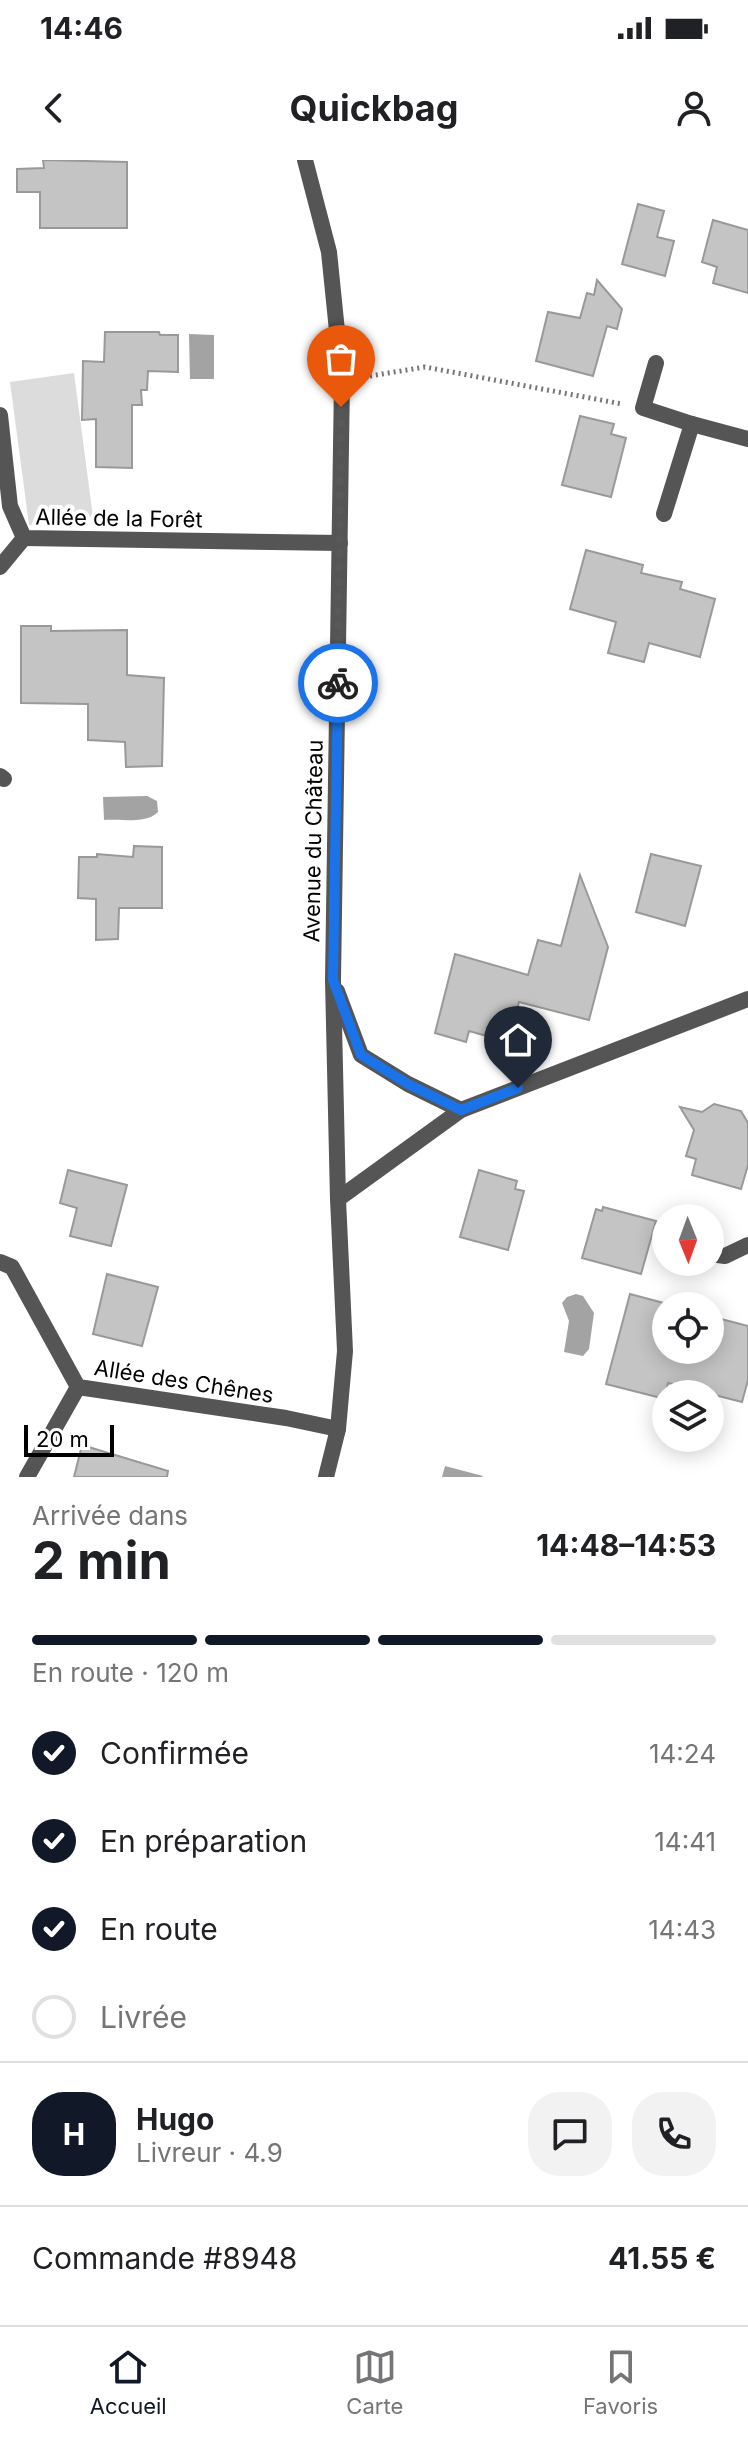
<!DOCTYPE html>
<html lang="fr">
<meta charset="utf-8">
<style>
body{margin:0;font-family:Inter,sans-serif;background:#f2f2f2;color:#202124;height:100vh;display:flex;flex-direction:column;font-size:30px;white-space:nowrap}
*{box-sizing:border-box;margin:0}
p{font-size:26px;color:#757577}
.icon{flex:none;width:44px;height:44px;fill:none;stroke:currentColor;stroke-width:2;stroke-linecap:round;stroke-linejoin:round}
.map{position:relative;height:1317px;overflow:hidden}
.details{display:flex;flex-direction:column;background:#fff;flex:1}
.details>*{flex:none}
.needle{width:52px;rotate:179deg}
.buttons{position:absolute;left:652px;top:1044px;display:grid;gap:16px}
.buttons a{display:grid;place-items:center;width:72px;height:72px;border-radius:50%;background:#fff;box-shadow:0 4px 20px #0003;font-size:40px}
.scale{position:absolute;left:24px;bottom:20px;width:90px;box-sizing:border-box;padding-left:8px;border:4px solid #000;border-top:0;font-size:22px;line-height:28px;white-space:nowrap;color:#000;-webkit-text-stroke:6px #fff;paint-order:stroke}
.pin{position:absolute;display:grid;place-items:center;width:68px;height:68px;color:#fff;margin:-82px -34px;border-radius:50% 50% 50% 0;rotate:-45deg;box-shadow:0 0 8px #0007}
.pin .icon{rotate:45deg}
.courier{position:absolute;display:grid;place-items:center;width:80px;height:80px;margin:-40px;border:6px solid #1a73e8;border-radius:50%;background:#fff;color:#222;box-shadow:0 2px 10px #0007}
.headline em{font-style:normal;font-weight:700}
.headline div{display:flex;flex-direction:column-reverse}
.headline{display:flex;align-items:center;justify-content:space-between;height:136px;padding:0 32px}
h1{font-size:52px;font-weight:700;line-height:60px}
.bar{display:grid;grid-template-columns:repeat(4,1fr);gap:12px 8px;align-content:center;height:96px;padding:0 32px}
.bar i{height:10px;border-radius:6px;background:#e0e0e0}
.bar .current{background:#111827}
.bar p{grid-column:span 4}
.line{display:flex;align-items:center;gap:20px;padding:0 32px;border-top:2px solid #e0e0e0}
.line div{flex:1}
.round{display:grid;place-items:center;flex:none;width:84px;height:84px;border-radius:32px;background:#f2f2f2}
ol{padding:0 32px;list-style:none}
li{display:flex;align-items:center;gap:24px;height:88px}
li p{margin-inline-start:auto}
li .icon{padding:8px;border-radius:50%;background:#111827;color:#fff;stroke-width:4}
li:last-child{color:#757577}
li i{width:44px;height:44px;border:4px solid #e0e0e0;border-radius:50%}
.status{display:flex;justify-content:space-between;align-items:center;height:56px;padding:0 40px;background:#fff;direction:ltr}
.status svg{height:22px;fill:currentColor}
header{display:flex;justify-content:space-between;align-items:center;height:104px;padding:0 32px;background:#fff;font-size:36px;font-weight:700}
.tabs{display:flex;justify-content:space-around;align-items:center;height:112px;border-top:2px solid #e0e0e0;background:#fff;font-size:22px;color:#757577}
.tabs a{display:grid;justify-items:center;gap:4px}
.tabs .current{color:#111827}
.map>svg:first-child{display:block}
.green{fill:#dcdcdc}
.water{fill:#a3a3a3}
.building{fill:#c4c4c4;stroke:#999;stroke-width:2}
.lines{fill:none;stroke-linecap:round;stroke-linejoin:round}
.path{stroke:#777;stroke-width:5;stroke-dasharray:2 4;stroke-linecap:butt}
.street{stroke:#555;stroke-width:16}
.done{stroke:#595959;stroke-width:8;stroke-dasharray:0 14.4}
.route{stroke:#1a73e8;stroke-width:10}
.labels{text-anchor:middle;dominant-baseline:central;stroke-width:8;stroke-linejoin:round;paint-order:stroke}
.street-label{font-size:22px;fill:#000;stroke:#fff}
</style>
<div class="status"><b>14:46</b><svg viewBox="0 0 49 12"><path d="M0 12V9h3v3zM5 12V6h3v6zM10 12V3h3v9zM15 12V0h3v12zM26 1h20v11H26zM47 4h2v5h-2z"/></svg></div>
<header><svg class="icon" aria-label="back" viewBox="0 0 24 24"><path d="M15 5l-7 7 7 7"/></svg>Quickbag<svg class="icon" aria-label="person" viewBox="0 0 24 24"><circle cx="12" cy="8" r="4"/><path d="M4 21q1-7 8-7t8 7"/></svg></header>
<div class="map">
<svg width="748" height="1317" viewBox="0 0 748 1317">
<rect width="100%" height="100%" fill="#fff"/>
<polygon class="green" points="74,213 93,357 29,365 10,222"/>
<g class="water">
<polygon points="189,174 214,175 214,219 190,219"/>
<path d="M103,637L147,636L157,641L158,652C147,664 120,659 104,660Z"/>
<polygon points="576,1134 583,1136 594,1153 589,1189 583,1196 564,1192 569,1161 562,1143 567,1137"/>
<polygon points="445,1306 483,1316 482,1317 442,1317"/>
</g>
<g class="building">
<polygon points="43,0 127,2 127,68 40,68 40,32 17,32 17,9 44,8"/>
<polygon points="638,44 664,51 657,77 674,81 665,116 622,104"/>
<polygon points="713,60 748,70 748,133 713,123 717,107 702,102"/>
<polygon points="597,120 622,149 617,169 607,166 593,216 536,201 548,152 580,158 587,133 594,135"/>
<polygon points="105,172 159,172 160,175 178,175 178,212 148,211 147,230 141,230 142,245 132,245 132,308 96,307 96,259 82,260 83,201 104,202"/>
<polygon points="580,256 614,264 611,274 626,278 611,337 562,325"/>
<polygon points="586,390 643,405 641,413 682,422 680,429 715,439 700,497 649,483 644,502 608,493 616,462 570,449"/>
<polygon points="21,466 51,466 51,471 127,470 127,515 164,518 162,606 126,607 125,582 88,580 88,544 21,543"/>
<polygon points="134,686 162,687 162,748 119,748 118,779 96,780 96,739 78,738 79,697 97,697 97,694 133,697"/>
<polygon points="651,694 701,706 685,766 636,752"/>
<polygon points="580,715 608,787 589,860 519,842 508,882 469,871 466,882 435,873 455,794 528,815 538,780 561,786"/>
<polygon points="714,944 741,951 748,963 748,1005 741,1029 692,1015 696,999 686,996 694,970 680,947 702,952"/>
<polygon points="68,1010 127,1025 111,1086 70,1076 77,1048 60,1043"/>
<polygon points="479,1010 517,1021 515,1029 524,1031 508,1090 460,1077"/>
<polygon points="603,1047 656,1061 641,1114 582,1098 596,1049 602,1051"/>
<polygon points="107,1114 158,1127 142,1186 93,1174"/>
<polygon points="630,1134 675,1146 666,1146 666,1190 710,1190 710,1156 748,1166 748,1220 742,1242 668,1223 665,1239 606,1224"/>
<polygon points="82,1285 168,1311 167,1317 74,1317"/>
</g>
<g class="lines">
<polyline class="path" points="364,217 425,207 622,244"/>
<g class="street">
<polyline points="305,0 329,92 342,220 333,820 338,1039 345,1191 338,1269 326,1317"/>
<polyline points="656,203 643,248 692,264 664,354"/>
<polyline points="0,255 10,346 24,378 340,383"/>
<polyline points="692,264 748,279"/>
<polyline points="0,407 24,378"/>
<polyline points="0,616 4,619"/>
<polyline points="337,831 361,895 408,924 461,950"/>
<polyline points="338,1039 461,950 748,839"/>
<polyline points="710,1094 725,1096 748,1085"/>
<polyline points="0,1102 12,1107 78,1227 286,1258 338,1269"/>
<polyline points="27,1317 78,1227"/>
</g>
</g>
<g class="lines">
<polyline class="done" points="338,523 341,247"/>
<polyline class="route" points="338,523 333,820 361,895 408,924 461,950 518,928"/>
</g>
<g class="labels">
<g class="street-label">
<text transform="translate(119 358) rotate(1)">Allée de la Forêt</text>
<text transform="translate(313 681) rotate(-89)">Avenue du Château</text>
<text transform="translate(184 1221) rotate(9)">Allée des Chênes</text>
</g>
</g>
</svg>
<div class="buttons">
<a><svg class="needle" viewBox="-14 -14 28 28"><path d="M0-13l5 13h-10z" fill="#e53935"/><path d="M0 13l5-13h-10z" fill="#757577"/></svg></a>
<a><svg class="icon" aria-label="locate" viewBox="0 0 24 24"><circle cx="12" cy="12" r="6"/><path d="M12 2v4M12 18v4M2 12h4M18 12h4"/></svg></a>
<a><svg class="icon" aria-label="layers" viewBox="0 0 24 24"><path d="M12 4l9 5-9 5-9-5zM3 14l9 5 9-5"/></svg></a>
</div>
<div class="scale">20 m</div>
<div class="pin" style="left:341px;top:247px;background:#ea580c"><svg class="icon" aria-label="bag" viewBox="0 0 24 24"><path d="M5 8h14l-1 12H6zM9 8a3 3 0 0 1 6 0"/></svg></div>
<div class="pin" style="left:518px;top:928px;background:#1f2937"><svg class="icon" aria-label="home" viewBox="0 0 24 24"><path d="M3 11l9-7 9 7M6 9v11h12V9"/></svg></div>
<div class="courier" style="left:338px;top:523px"><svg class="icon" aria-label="bike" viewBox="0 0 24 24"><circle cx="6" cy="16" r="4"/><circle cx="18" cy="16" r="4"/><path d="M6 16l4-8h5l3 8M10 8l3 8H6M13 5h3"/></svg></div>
</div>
<section class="details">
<div class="headline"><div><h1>2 min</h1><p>Arrivée dans</p></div><em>14:48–14:53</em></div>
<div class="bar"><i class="current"></i><i class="current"></i><i class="current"></i><i></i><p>En route · 120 m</p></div>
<ol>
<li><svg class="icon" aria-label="check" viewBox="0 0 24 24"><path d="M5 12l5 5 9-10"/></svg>Confirmée<p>14:24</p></li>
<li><svg class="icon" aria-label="check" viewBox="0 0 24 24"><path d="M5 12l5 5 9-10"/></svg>En préparation<p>14:41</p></li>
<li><svg class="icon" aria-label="check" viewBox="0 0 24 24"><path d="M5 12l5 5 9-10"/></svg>En route<p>14:43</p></li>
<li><i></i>Livrée</li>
</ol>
<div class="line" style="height:144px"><b class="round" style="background:#111827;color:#fff">H</b><div><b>Hugo</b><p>Livreur · 4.9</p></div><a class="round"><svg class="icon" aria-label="chat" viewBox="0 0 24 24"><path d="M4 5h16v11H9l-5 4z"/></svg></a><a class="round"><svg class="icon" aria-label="phone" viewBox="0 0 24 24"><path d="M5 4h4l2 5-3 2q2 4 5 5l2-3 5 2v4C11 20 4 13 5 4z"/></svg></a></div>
<div class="line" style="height:104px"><div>Commande #8948</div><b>41.55 €</b></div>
</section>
<nav class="tabs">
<a class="current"><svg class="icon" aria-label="home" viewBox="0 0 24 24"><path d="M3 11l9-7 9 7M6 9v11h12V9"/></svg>Accueil</a>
<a><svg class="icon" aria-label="map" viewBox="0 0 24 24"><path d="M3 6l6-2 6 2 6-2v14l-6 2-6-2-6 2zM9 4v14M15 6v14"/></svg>Carte</a>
<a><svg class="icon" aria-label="saved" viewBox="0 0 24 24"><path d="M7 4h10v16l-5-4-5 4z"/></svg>Favoris</a>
</nav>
